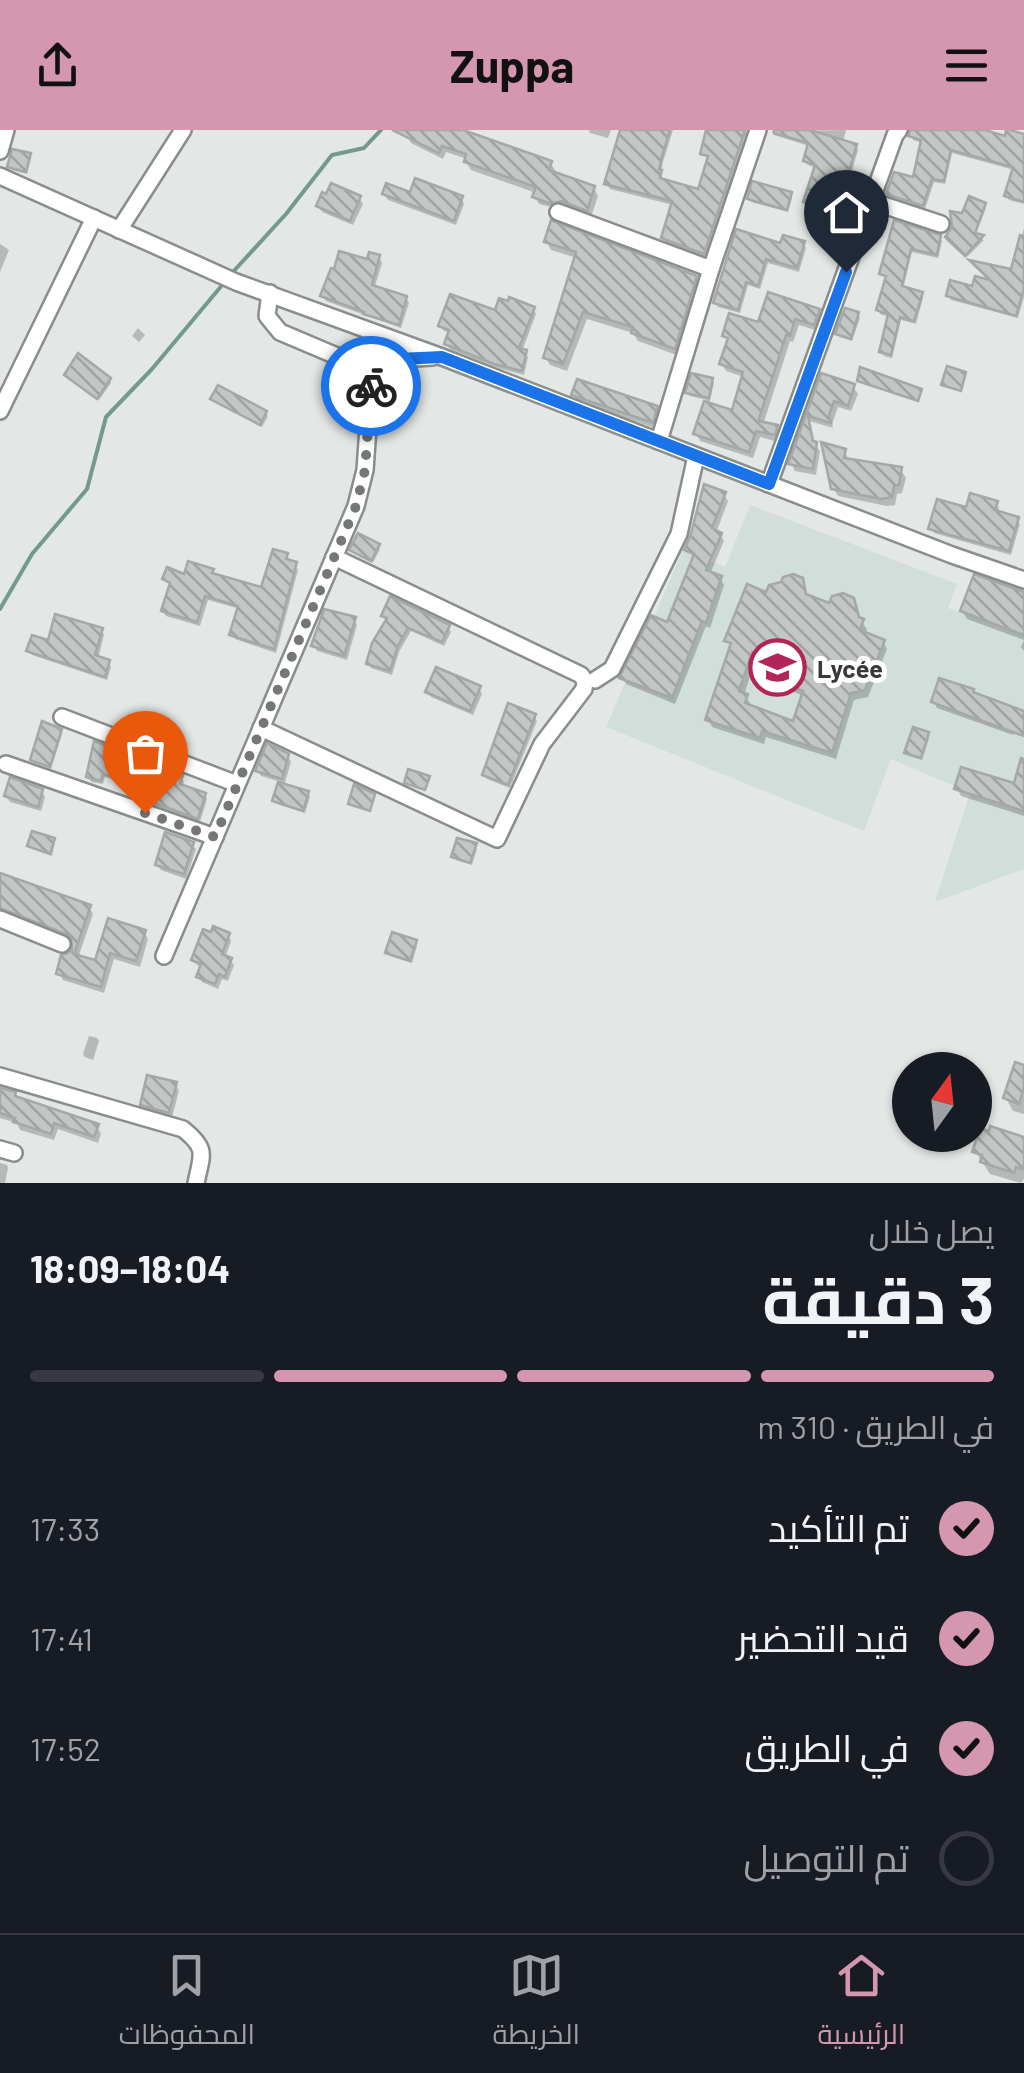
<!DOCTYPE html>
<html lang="ar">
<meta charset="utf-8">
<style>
body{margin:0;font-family:Barlow,Cairo,sans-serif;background:#20242c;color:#f1f3f6;direction:rtl;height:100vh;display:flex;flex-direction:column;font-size:38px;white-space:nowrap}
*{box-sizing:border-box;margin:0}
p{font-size:32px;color:#9ea1a6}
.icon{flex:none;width:55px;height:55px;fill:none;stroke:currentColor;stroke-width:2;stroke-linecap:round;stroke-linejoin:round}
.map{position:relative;height:1053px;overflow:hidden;direction:ltr}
.panel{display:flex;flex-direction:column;background:#171b24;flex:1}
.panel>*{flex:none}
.needle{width:65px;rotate:15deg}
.buttons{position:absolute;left:892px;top:922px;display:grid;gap:20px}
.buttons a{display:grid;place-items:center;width:100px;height:100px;border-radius:50%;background:#171b24;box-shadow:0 2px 8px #0004;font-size:50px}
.pin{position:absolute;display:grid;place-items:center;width:85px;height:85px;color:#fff;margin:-102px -42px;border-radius:50% 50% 50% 0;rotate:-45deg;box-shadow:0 0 10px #0007}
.pin .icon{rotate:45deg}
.courier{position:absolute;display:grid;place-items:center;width:100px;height:100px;margin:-50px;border:8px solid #1a73e8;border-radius:50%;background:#fff;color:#222;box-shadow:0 2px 12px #0007}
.headline em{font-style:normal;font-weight:700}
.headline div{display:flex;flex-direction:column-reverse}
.headline{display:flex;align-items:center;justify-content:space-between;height:170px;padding:0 30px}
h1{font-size:65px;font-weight:700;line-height:75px}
.bar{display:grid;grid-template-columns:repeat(4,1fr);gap:15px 10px;align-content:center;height:120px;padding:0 30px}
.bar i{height:12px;border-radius:8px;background:#363941}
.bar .current{background:#d596af}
.bar p{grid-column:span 4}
ol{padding:0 30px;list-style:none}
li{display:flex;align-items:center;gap:30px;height:110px}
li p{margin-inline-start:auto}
li .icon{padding:10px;border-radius:50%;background:#d596af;color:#111;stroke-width:4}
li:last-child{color:#9ea1a6}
li i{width:55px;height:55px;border:5px solid #363941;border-radius:50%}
header{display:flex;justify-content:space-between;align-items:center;height:130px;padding:0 30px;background:#d596af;color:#111;font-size:45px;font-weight:700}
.tab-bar{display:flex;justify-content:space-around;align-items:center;height:140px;border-top:2px solid #363941;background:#171b24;font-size:28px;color:#9ea1a6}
.tab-bar a{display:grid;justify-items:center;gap:5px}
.tab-bar .current{color:#d596af}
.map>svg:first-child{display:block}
.built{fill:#d1deda}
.shadow{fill:#0003;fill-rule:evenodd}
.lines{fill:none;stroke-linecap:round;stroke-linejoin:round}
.stream{stroke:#74998f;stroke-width:4}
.building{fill:url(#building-back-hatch);stroke:#a4a8a7;stroke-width:2.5;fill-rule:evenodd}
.minor-casing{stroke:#898d8c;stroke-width:20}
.minor{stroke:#fff;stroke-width:15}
.done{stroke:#747776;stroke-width:10;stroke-dasharray:0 18}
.route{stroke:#1a73e8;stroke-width:12}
.labels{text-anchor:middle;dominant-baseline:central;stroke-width:10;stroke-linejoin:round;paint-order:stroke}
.poi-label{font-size:25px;font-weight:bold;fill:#383a3a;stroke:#fff;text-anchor:start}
</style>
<header><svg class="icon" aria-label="menu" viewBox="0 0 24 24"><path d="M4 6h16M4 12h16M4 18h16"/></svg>Zuppa<svg class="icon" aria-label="share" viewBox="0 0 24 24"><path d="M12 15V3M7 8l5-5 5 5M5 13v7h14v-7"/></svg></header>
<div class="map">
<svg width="1024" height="1053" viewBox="0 0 1024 1053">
<defs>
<pattern id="building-back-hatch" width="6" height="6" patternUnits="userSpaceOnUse" patternTransform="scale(2.5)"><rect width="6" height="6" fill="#c2c6c5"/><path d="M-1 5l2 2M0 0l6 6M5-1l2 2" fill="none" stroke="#9fa2a1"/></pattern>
</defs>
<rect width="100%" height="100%" fill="#e3e8e6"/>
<polygon class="built" points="750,375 957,454 948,478 973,487 987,448 1024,460 1024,739 935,772 970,663 891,629 864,701 606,597 683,420 725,437"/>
<g class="shadow">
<polygon points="410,0 456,0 550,33 555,40 553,44 594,58 598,66 591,87 539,74 535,67 536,63 471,40 466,32 467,29 446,22 443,29 411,13 407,6"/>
<polygon points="589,0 611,0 608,8 590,3"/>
<polygon points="636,0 673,0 663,32 661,44 663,51 700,62 709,30 703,24 709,0 746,0 748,3 707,128 667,114 663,108 673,75 610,59 607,54"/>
<polygon points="846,0 843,12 856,16 858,20 839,86 808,76 806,72 817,38 808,35 805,31 809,16 774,5 772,1"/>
<polygon points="911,0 976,0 1006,9 1024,7 1024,74 1009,70 1007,66 1014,40 952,23 945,54 934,52 925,79 891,68 888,64 915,50 923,13 913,10"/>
<polygon points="29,25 31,28 27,44 11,40 9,36"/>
<polygon points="384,64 461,68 464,74 456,95 388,70"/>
<polygon points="790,65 792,68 788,82 751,72 749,68"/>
<polygon points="359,68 363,74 353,95 322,82 318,76"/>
<polygon points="985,75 986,78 975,106 984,110 967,127 949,110 963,86"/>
<polygon points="896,93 940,107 942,111 938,128 912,122 903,159 921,164 923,168 916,194 901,190 892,228 884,226 882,222 890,187 880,184 878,180 888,149 882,144"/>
<polygon points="1024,98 1024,167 1018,188 951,170 949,166 995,154 1013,142"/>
<polygon points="738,102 782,116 803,114 806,118 799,142 768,133 760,159 748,155 740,183 718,177 715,172"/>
<polygon points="547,112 695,148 700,156 679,226 638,211 633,203 587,189 567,241 550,235 546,228 577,128 551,120"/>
<polygon points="0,114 9,120 0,142"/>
<polygon points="379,127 382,133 375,156 406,168 409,173 401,198 326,171 323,166 368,132"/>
<polygon points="509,174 533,179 536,184 522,221 528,227 524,245 498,238 450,219 447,214 451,203 444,201 441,195 496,183"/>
<polygon points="819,181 823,188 818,201 799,195 793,212 790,211 763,295 777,298 781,305 778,312 760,307 753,328 700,311 696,304 707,270 690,266 688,263 712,250 714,253 709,275 734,283 744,247 726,241 722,234 729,212 725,206"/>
<polygon points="858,184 860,188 852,211 840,207 838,204"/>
<polygon points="138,198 145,205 139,212 132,206"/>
<polygon points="823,246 853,257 858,264 851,281 838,277 832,294 833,298 809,291 814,314 820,321 816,345 795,341 791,333"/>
<polygon points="69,248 110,250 111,253 99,270"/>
<polygon points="859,251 920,261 921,264 919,272 861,253"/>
<polygon points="574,265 656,278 659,284 655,298 577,271"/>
<polygon points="213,269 266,283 268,286 262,297 215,272"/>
<polygon points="844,321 849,330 901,340 906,348 902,363 897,364 895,375 887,376 838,366 833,358"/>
<polygon points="724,364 728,371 716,403 720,405 724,411 710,444 720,448 724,455 710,498 706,496 675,574 626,554 622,547 669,495 695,428 687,419"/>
<polygon points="996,373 999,378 998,383 1017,389 1020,394 1011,425 934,403 931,398 967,380"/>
<polygon points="378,416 380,419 373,433 354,423 352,420"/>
<polygon points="287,426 298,440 276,523 235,509 232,504 240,479 208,470 200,496 166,486 163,481 171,456 164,449 185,448 212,441 215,446 263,460"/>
<path d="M801,450L808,467L831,476L852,470L860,490L867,499L865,504L883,512L887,519L868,567L854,570L836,629L766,607L764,614L712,597L708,589L731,519L727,510L768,465ZM756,528L775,535L770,547L774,554L804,566L795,594L749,577L750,573L744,565Z"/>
<polygon points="1024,465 1024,521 1021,517 1024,510 967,489 962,481"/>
<polygon points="384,485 448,497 451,502 444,516 411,501 399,522 392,545 371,538 368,533 388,492"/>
<polygon points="354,490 357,495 347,530 317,521 314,516"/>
<polygon points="102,500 104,505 98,529 109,532 111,537 107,550 32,525 29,521 49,513"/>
<polygon points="479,558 482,564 473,585 431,567 428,562"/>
<polygon points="974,565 1020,586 1013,605 937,578 934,572"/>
<polygon points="534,586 537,591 510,658 487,649 485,644"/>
<polygon points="60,601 62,604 51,639 35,633 33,630"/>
<polygon points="927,604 929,608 922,630 909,626 907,622"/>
<polygon points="96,615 181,647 184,652 182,657 205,665 207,669 200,692 151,675 149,670 151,662 105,647 103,654 91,652 89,647"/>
<polygon points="288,626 291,632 284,656 308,663 310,667 305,683 277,674 275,671 281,652 261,646 258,641"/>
<polygon points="1024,628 1024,686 961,666 957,658 1015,656"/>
<polygon points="42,661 45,667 41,681 10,672 6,666"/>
<polygon points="53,710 55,713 52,726 32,719 30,716"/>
<polygon points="192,714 196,719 186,749 161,740 157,735"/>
<polygon points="475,715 477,719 472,735 456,730 454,727"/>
<polygon points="0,745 89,777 93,784 78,828 97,833 110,791 144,802 148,809 140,837 114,829 104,863 63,850 59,843 75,818 74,811 10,785 0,785"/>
<polygon points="228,805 231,811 225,828 230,830 234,835 228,851 222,849 218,859 202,852 199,847 202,837 197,835 193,829"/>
<polygon points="416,813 417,816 412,833 390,826 388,823"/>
<polygon points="89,906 97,908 99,911 93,930 85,927 83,924"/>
<polygon points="1024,938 1024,984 1013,981 1006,968"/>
<polygon points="175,954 179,960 172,988 146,980 143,974"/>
<polygon points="0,960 15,965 18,970 97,996 101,1004 98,1013 58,999 54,1010 20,1000 17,993 0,988"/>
<polygon points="1024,1010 1024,1049 1021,1053 990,1044 975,1021"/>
<polygon points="0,1033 7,1035 8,1038 5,1053 0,1053"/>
</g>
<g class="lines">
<g class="stream">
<polyline points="232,143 286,84 332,25 364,18 381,0"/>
<polyline points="0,479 32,424 87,359 106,287 152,239 223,154"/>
</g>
</g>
<g class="building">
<polygon points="392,0 463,0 552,31 549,40 595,56 587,81 561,71 551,74 532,67 536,57 464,32 466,24 442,16 439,23"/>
<polygon points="620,0 670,0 662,26 659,40 662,40 660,48 698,59 708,26 700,24 706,0 745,0 704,124 661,108 672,71 604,54"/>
<polygon points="774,0 810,0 857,14 837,83 803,72 815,35 803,31 808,13 774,3"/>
<polygon points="910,0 985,0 1005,6 1006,0 1010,0 1024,4 1024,72 1004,66 1013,37 951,20 944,51 932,49 923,76 886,64 894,42 913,47 921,10 908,6"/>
<polygon points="12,19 31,23 26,42 7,37"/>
<polygon points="415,48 463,66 454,91 382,64 386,53 410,62"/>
<polygon points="752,51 792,62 787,80 747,69"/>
<polygon points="331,53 361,66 350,91 316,76 322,62 326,64"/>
<polygon points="969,66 986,73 975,103 984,105 965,126 945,107 952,97 950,81 962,83"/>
<polygon points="551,90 697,146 675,219 631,203 633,197 583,182 563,234 543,228 576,122 544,112"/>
<polygon points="894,90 941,105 937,125 911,119 902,156 923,162 914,191 900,187 891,225 879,222 888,184 876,180 886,146 879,144"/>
<polygon points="736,99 780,113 783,105 805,111 797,138 766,129 758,156 746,152 738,180 713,173"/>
<polygon points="1020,105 1024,106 1024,158 1016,186 946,166 950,150 972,156 975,146 990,150 969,130 1011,139"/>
<polygon points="339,121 367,129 369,122 380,125 372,155 407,166 399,195 363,184 364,182 320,166 331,138 334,139"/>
<polygon points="768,162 820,179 814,195 795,189 790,206 786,205 759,289 759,291 778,295 775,305 756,301 749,322 693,304 704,271 732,280 743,242 719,234 728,208 722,206 729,183 758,192"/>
<polygon points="450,164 495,180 499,168 508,171 509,167 535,177 519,218 527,220 522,241 494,234 444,214 449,200 438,196"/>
<polygon points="845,178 859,182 851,209 835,204"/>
<polygon points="78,223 111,248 97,269 64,245"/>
<polygon points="947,236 966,242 961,261 941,255"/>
<polygon points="860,237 922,259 918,271 857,251"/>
<polygon points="691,243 713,248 709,268 685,263"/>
<polygon points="821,243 855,254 848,276 834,271 829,285 831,293 808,286 813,311 817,312 813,339 788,334"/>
<polygon points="577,249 658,276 653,293 571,265"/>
<polygon points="218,255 267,281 260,295 210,269"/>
<polygon points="821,312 846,319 844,328 902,337 899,355 894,356 892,367 881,369 831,359"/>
<polygon points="704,354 726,362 712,398 722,403 706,440 722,446 706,493 702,491 672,568 619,548 651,485 667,492 694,424 684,420 690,407"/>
<polygon points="970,363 998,371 995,380 1019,387 1009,421 928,399 937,369 966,377"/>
<polygon points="358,403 380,414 371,431 349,420"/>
<polygon points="273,419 288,423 286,429 297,432 274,519 229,505 238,476 205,466 197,492 161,481 170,453 162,449 167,437 184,444 188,431 214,439 212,443 261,457"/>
<path d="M793,444L803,448L806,464L829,473L832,466L843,463L854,468L859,487L864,489L860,500L885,510L865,560L851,563L832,623L762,601L760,608L705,590L731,513L724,511L747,454L766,462L769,455L781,452L783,447ZM752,522L774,531L767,547L803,561L793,591L745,573L748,564L739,561Z"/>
<polygon points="974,444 1024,462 1024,505 960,481"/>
<polygon points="390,466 450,495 442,512 408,498 398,516 390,541 366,534 372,513 387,488 381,486"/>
<polygon points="324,479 356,487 344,526 311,516"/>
<polygon points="55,484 103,498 95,525 110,530 105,547 26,521 32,505 48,510"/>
<polygon points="436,537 481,556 470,581 425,562"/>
<polygon points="939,548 974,559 973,562 1024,581 1024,606 931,572"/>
<polygon points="508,573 536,584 508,655 482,645"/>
<polygon points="42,591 62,599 50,637 30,630"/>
<polygon points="913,597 929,602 921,628 904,623"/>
<polygon points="94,611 183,645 180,654 206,663 198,689 146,670 150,659 103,644 101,651 86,647"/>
<polygon points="267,613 289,624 282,649 255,641"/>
<polygon points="1021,628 1024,629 1024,681 954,659 961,637 1014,653"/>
<polygon points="408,639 430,646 425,660 404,653"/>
<polygon points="10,647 43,659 38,677 4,666"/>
<polygon points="278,652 309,661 303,681 272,671"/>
<polygon points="354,654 375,664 370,681 348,674"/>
<polygon points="32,701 55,708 50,724 27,716"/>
<polygon points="165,702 194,712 184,744 155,735"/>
<polygon points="457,708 477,713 470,733 451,727"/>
<polygon points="0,743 91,775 74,824 95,830 108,788 146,800 136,831 110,823 101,857 56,844 61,825 68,823 72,819 71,808 66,804 0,778"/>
<polygon points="213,796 230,803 222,824 232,828 225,847 219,844 215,854 196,847 201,834 191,830 203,799 211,802"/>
<polygon points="392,802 417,810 410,831 385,823"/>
<polygon points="1015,932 1024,935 1024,957 1019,974 1003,968"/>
<polygon points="147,945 177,952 169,983 140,975"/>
<polygon points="0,958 16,962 15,966 99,994 94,1007 54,993 51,1004 13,992 15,988 0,983"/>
<polygon points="990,996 1024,1007 1024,1039 1016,1037 1014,1043 980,1032 982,1025 972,1022 980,998 989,1001"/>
</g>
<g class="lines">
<defs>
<g id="minor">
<polyline points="0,21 6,0"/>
<polyline points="0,46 236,152 442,227 952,425 1024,450"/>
<polyline points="871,71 941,94"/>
<polyline points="558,82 711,139"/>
<polyline points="119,100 183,0"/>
<polyline points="270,163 267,186 280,202 372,241 398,229 433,227"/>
<polyline points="0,281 94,88"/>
<polyline points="659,311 711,139 758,0"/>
<polyline points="769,354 895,5 899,0"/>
<polyline points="595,550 612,539 679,404 696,326"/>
<polyline points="62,587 237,654"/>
<polyline points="261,598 497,709 542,614 584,559 585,551 581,545 334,427"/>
<polyline points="6,634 215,707"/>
<polyline points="0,789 62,814"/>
<polyline points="164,826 356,376 365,340 372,241"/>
<path d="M0,946L183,999C208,1019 202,1024 196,1053"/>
<polyline points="0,1019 14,1023"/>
</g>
</defs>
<use href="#minor" class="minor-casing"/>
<use href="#minor" class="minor"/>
</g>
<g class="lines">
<polyline class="done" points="145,683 215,707 356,376 365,340 371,256"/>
<polyline class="route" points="371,256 372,241 398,229 442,227 769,354 846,142"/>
</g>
<defs>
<symbol id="school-ring" viewBox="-11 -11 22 22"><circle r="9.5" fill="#fff" stroke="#b32559" stroke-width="1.5"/><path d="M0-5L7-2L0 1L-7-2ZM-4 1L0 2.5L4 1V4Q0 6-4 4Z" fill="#b32559"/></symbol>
</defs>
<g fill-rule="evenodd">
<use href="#school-ring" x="746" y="506" width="63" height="63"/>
</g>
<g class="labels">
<g class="poi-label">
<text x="817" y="538">Lycée</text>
</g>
</g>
</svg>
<div class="buttons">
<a><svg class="needle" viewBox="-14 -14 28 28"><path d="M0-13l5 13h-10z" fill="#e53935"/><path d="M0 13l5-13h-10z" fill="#9ea1a6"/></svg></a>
</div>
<div class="pin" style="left:145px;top:683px;background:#ea580c"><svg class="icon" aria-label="bag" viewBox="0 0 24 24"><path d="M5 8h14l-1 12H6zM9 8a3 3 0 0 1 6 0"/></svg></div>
<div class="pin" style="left:846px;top:142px;background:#1f2937"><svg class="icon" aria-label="home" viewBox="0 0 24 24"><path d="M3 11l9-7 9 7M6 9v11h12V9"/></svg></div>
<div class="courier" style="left:371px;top:256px"><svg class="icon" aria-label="bike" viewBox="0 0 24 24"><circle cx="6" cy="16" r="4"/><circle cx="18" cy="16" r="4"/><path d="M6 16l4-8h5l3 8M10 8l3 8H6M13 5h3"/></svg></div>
</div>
<section class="panel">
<div class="headline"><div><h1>3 دقيقة</h1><p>يصل خلال</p></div><em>18:04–18:09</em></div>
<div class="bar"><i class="current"></i><i class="current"></i><i class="current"></i><i></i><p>في الطريق · 310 m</p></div>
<ol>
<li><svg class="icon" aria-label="check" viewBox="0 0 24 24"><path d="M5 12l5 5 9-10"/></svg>تم التأكيد<p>17:33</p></li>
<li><svg class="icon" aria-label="check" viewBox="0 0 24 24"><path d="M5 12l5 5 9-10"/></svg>قيد التحضير<p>17:41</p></li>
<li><svg class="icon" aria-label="check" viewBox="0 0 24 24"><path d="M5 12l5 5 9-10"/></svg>في الطريق<p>17:52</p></li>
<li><i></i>تم التوصيل</li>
</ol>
</section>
<nav class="tab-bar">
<a class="current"><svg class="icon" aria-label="home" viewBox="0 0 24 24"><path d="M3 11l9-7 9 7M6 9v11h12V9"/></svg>الرئيسية</a>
<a><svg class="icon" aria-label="map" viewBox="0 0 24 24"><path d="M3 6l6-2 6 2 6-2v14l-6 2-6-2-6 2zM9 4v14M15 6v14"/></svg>الخريطة</a>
<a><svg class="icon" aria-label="saved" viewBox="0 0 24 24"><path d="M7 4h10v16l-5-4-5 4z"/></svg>المحفوظات</a>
</nav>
